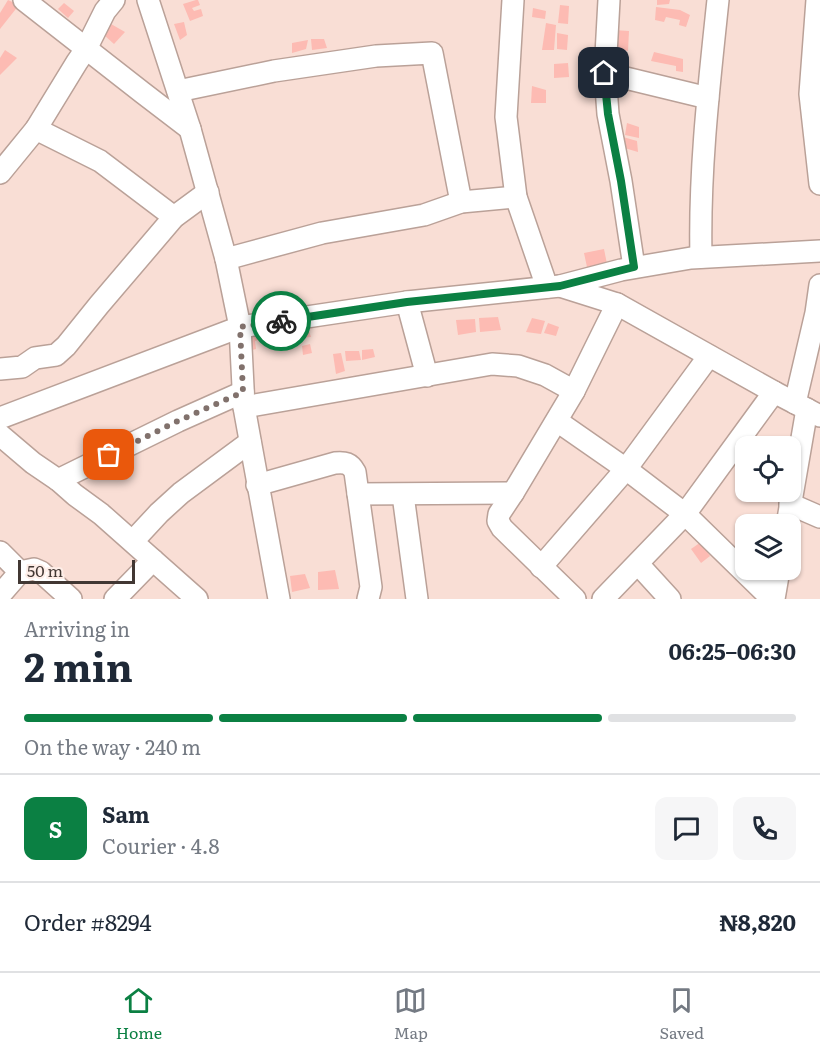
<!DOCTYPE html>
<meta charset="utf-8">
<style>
body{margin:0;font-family:Literata,serif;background:#f6f6f7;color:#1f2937;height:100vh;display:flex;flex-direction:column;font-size:22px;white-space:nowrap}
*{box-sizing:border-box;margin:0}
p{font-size:20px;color:#747a83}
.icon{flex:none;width:33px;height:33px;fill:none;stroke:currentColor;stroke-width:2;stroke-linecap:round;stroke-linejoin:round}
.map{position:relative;height:599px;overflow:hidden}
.drawer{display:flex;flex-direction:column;background:#fff;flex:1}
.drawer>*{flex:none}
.tools{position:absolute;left:735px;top:436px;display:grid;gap:12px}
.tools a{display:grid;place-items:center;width:66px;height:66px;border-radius:12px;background:#fff;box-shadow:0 2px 4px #0004;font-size:30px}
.scale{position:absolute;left:18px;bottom:15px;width:117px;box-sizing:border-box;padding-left:6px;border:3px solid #413733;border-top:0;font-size:16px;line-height:21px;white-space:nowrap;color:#413733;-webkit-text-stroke:4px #feeee8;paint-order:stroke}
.pin{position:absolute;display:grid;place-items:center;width:51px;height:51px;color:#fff;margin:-26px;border-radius:12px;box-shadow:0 3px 9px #0006}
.courier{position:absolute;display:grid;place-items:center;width:60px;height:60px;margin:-30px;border:4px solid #0b8043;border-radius:50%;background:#fff;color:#222;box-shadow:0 2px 8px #0007}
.headline em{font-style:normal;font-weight:700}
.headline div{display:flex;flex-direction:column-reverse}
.headline{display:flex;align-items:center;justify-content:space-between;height:102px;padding:0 24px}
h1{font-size:39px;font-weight:700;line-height:45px}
.bar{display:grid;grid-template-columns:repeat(4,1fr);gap:9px 6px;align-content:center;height:72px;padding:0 24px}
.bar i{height:8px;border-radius:4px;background:#e0e1e3}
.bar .selected{background:#0b8043}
.bar p{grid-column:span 4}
.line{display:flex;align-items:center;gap:15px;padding:0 24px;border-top:2px solid #e0e1e3}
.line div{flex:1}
.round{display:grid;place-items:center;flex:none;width:63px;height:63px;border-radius:12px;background:#f6f6f7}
.dock{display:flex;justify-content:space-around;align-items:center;height:84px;border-top:2px solid #e0e1e3;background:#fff;font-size:16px;color:#747a83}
.dock a{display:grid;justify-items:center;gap:3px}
.dock .selected{color:#0b8043}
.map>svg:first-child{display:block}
.building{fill:#fdbbb3}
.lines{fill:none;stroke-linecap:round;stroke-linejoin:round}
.minor-casing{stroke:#baa198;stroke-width:24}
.minor{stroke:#fff;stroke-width:21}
.done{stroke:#81716c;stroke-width:6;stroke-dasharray:0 10.8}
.route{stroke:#0b8043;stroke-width:8}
</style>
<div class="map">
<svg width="820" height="599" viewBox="0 0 820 599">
<rect width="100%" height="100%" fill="#f9ded5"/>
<g class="building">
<polygon points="8,0 19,5 0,29 0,13"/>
<polygon points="196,0 198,0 200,5 192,8 194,11 201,9 203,16 190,21 183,4"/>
<polygon points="657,0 670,0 669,4 657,5"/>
<polygon points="64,3 74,11 68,18 58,9"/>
<polygon points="560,5 569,6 568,24 558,23"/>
<polygon points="656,7 680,10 690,15 686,27 679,25 680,20 666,17 664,22 655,20"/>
<polygon points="533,8 546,11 545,19 532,17"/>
<polygon points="184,22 187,35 180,40 174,24"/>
<polygon points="546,23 556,25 554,50 542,50"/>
<polygon points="111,24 125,32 114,44 104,35"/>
<polygon points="614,30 629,31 628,51 614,48"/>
<polygon points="557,33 568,35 567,50 557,49"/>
<polygon points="311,39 324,39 327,48 312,50"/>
<polygon points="308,40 306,49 292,53 292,43"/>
<polygon points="5,50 17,58 0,75 0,58"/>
<polygon points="611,50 624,53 622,59 616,58 617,61 623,61 621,69 608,69"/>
<polygon points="654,52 683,59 683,72 676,71 676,66 651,61"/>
<polygon points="568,63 569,77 554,78 554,64"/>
<polygon points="532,86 546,90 546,103 531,103"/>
<polygon points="627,123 639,127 639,138 625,135"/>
<polygon points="623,137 637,141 638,152 621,147"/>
<polygon points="604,249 607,264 587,267 584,253"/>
<polygon points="498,317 501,330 480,332 479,318"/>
<polygon points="532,318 545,321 541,334 526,332"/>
<polygon points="475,319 476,332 458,335 456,320"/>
<polygon points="548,323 559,327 556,336 544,333"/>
<polygon points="308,328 311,337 300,338 298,330"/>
<polygon points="262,331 264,338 255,341 256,349 248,351 245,333"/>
<polygon points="310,344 312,353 303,355 302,346"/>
<polygon points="373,349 375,357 362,360 362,350"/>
<polygon points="345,351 359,351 361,360 346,361"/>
<polygon points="341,353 345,371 336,374 333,354"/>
<polygon points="701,542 710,556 701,563 691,549"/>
<polygon points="335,570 339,589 318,590 318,572"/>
<polygon points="305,574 310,588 292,592 290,576"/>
</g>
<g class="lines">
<defs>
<g id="minor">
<polyline points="24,0 143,93 190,129"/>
<polyline points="148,0 190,129 226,259 240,327 244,407 279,599"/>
<polyline points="513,0 506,117 516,197 547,287"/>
<polyline points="609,0 605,73 608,114 621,181 634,267"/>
<polyline points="817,0 810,94 820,184"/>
<polyline points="605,73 708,98"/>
<polyline points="178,91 274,71 376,56 432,53 461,202"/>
<polyline points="36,129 100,161 174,217"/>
<polyline points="0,173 36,129 77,62 86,49 105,11 114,0"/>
<path d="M701,257C699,171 709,85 718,0"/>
<polyline points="226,259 322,233 424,215 461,202 516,197"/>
<polyline points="560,286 617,304 774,392 820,416"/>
<polyline points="407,302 427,376"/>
<polyline points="0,369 22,367 35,358 56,355 66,346 99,305 174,217 208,192"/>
<polyline points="795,403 816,313 820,285"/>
<polyline points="244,407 492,364 518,366 545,375 574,391"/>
<polyline points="0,418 240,327 407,302 560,286 621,270 691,258 820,251"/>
<polyline points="557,421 626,469 685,514 772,599"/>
<polyline points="0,435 33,463 58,480 75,495 101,514 197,599"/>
<polyline points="58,480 178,421 243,392"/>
<path d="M257,485L335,463C345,462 350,463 355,472L371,587L368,599"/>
<polyline points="358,494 513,493"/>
<polyline points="403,495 417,599"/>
<polyline points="790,504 820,517"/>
<polyline points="787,525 807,409"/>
<polyline points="133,541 159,513 181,493 250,442"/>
<polyline points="0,552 20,572 34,569 41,572 71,599"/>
<polyline points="638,564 670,599"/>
<polyline points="541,567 626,469 709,356"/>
<polyline points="0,595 20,572"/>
<polyline points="115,599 153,560"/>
<polyline points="575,599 502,528 498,521 499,514 513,493 574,391 617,304"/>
<polyline points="603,599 685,514 774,392"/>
<polyline points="774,599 779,570"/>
</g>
</defs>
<use href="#minor" class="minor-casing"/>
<use href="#minor" class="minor"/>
</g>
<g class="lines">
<polyline class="done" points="109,455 178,421 243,392 240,327 281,321"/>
<polyline class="route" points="281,321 407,302 560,286 634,267 621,181 608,114 604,73"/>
</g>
</svg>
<div class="tools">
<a><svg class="icon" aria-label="locate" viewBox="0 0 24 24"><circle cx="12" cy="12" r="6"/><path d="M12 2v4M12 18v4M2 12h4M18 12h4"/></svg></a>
<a><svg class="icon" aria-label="layers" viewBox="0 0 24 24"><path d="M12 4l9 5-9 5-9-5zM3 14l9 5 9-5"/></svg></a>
</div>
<div class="scale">50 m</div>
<div class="pin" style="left:109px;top:455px;background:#ea580c"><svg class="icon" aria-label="bag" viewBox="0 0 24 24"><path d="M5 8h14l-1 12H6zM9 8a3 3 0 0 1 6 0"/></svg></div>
<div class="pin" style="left:604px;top:73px;background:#1f2937"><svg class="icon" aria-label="home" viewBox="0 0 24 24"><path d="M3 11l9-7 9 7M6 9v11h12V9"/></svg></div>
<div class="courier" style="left:281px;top:321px"><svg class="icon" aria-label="bike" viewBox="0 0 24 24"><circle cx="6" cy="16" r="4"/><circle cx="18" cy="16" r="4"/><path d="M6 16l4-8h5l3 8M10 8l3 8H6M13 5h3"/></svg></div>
</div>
<section class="drawer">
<div class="headline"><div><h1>2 min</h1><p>Arriving in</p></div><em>06:25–06:30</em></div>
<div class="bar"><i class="selected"></i><i class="selected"></i><i class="selected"></i><i></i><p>On the way · 240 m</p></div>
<div class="line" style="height:108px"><b class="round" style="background:#0b8043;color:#fff">S</b><div><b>Sam</b><p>Courier · 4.8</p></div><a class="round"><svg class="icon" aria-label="chat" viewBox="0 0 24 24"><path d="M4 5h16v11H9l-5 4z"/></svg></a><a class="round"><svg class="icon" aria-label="phone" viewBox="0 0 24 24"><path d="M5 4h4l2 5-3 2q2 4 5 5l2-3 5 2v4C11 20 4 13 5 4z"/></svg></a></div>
<div class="line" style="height:78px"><div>Order #8294</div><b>₦8,820</b></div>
</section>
<nav class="dock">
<a class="selected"><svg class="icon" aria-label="home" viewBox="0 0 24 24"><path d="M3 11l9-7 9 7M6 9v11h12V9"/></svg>Home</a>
<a><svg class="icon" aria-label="map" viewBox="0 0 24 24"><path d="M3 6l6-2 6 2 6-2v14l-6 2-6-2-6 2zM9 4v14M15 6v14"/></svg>Map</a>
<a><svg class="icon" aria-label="saved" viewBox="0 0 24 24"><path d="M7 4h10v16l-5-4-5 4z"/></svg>Saved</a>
</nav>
